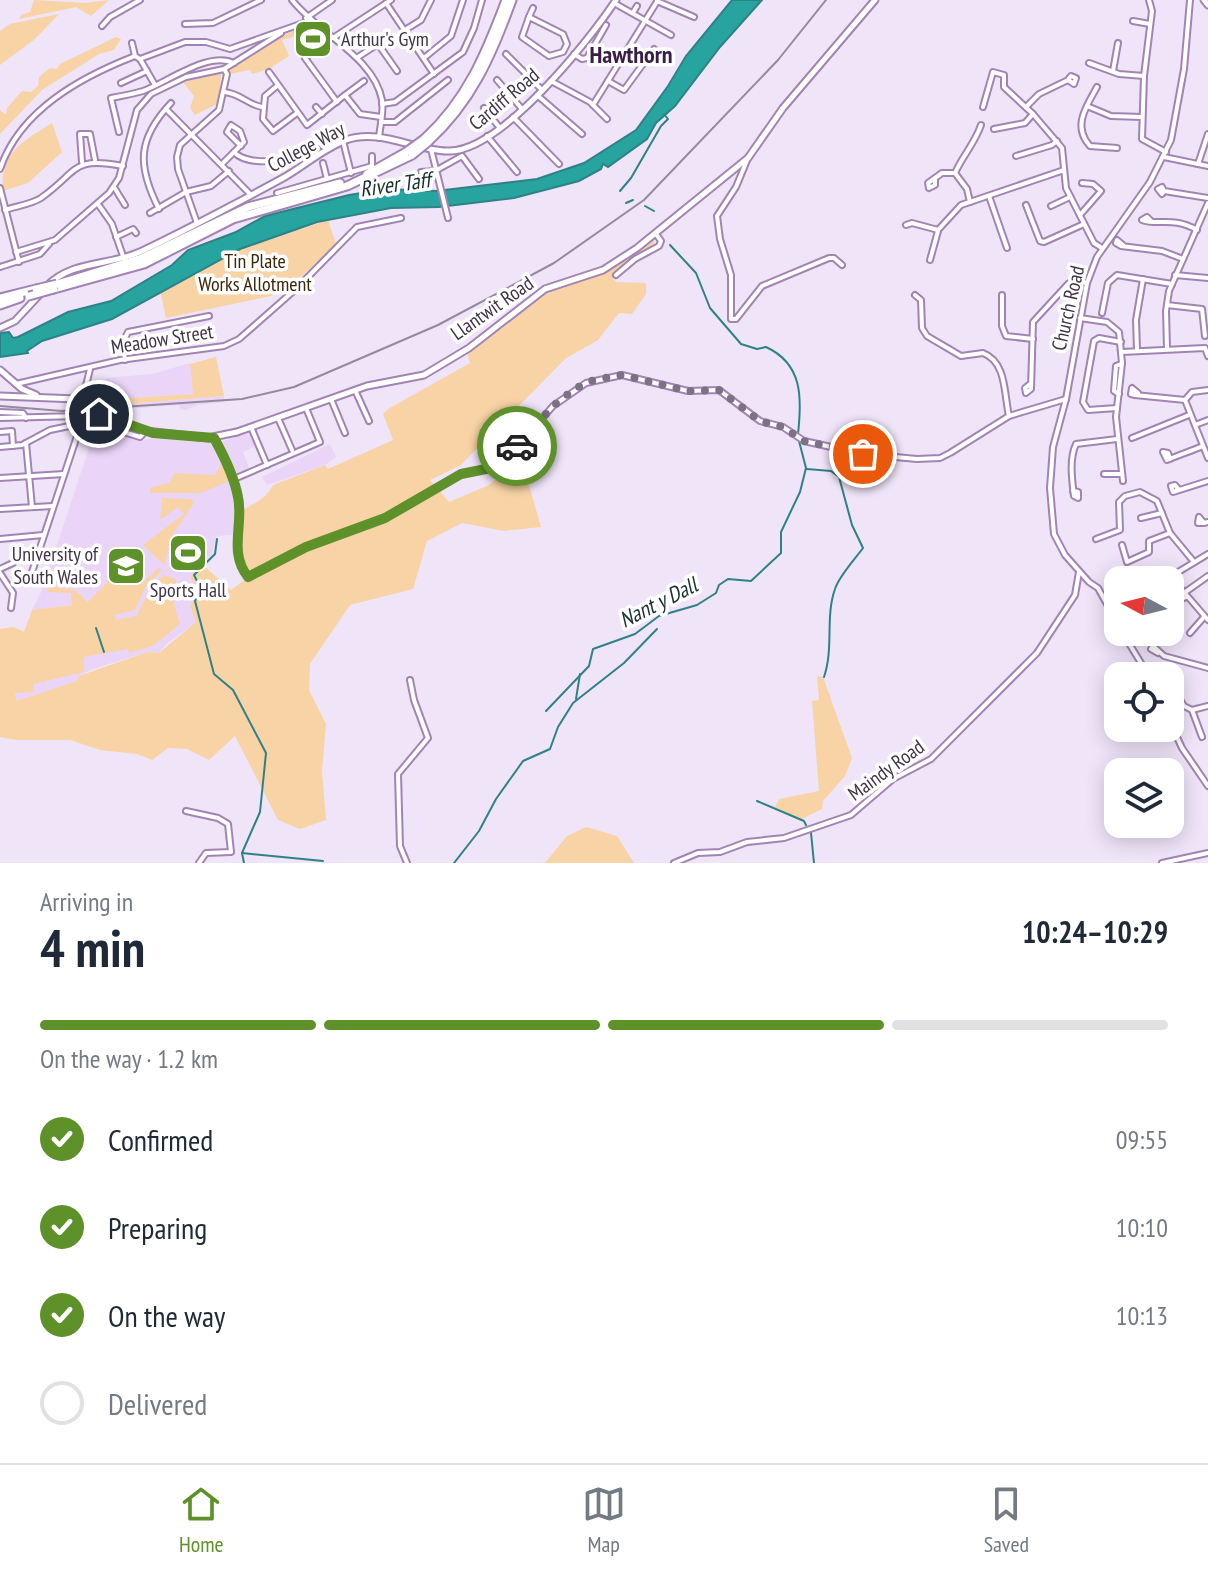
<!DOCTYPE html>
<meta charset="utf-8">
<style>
body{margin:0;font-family:"PT Sans Narrow",sans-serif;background:#f6f6f7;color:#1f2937;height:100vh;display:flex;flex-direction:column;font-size:30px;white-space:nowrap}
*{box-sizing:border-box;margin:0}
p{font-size:26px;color:#747a83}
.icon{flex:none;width:44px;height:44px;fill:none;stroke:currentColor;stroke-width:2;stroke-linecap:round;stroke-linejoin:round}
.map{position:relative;height:863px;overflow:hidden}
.sheet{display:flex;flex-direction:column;background:#fff;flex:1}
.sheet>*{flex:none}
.needle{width:52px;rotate:277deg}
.tools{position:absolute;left:1104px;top:566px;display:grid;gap:16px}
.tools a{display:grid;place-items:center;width:80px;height:80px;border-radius:16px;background:#fff;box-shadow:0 4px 20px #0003;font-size:40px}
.pin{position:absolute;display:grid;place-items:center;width:68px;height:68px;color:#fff;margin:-34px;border:4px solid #fff;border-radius:50%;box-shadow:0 2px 8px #0007}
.courier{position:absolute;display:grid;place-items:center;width:80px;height:80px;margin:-40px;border:6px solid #5e9129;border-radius:50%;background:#fff;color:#222;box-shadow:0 2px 10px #0007}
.head em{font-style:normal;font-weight:600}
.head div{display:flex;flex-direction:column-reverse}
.head{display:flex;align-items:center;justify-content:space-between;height:136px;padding:0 40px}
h1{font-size:52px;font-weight:600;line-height:60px}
.bar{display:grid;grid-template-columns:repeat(4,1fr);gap:12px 8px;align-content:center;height:96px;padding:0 40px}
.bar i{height:10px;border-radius:6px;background:#e0e1e3}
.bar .on{background:#5e9129}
.bar p{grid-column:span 4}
ol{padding:0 40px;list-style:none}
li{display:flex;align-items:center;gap:24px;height:88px}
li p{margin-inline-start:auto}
li .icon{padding:8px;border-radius:50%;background:#5e9129;color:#fff;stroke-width:4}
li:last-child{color:#747a83}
li i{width:44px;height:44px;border:4px solid #e0e1e3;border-radius:50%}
.dock{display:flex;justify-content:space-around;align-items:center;height:112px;border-top:2px solid #e0e1e3;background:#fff;font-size:22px;color:#747a83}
.dock a{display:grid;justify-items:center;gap:4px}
.dock .on{color:#5e9129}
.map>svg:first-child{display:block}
.built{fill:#ead5f8}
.green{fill:#f8d3a6}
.water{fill:#27a4a0;stroke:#2e8285;stroke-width:2}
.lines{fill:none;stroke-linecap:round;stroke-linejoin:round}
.stream{stroke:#2e8285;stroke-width:2}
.minor-casing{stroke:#a284b4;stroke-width:8}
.major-casing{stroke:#a284b4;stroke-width:9}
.highway-casing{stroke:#a284b4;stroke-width:11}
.minor{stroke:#fff;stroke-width:4}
.major{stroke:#fff;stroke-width:5}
.highway{stroke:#fff;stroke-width:7}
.rail{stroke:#95899d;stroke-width:2}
.highway-bridge-casing{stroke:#a284b4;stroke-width:11;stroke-linecap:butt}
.highway-bridge{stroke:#fff;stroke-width:7}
.done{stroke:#7d7185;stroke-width:8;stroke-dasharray:0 14.4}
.route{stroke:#5e9129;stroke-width:10}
.labels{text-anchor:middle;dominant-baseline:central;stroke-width:7;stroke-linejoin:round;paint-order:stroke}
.poi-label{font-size:20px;fill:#3f3347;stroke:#fff;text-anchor:start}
.street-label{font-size:20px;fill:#3f3347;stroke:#fff}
.park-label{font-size:20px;fill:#3b2608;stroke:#fff}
.water-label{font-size:22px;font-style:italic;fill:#1a2f2e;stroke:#fff}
.quarter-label{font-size:24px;font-weight:bold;fill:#381e46;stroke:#fff}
</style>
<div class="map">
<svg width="1208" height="863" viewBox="0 0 1208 863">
<rect width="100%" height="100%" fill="#f0e4f9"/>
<g class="built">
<polygon points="190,363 193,394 96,400 97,391 106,391 106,378 152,374"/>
<polygon points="224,396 225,402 198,405 186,410 180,409 179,405 98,411 93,407"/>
<polygon points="106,430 138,440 162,438 209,443 215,447 237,502 234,535 216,536 212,554 191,577 199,592 190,606 197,622 166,644 159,653 147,652 93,669 79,676 78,681 17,702 13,683 127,573 88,602 75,590 48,586 72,594 72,605 32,610 42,590 92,439 98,431"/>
<polygon points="249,430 255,446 243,452 250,470 235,476 220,443"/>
<polygon points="330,444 336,457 325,465 267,485 262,477"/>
</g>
<g class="green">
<polygon points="34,0 86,3 109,0 91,16 76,7 19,19 21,15 30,12"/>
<polygon points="59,14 35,39 0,65 0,31 10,24"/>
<polygon points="307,25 311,27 300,35 282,40 289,56 269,69 252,74 250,70 230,74 230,70 276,39"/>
<polygon points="116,37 121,39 114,50 99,54 42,90 0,134 0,110 6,115 7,108 22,91 31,92 38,86 39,77 50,68 57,69 60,64"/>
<polygon points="221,73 219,103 195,115 190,108 194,96 183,82"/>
<path d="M52,123L62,152L28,183L3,191C0,151 24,141 52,123Z"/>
<polygon points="328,220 336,244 302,276 271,296 166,318 160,290 240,249"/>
<path d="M654,240L653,246L634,257L613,278L616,282L646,283V294L632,314L619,313L598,340L565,359L461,465L430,480L449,502L489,485L519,460L524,468L541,527L504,531L462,523L427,541L413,589L350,605L310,664L309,690L326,724L322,771L326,820L300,829L278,820L235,736L209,760L187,749L168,748L152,760L137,754L100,750L70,740H16L0,737V629L14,627L24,632L32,610L72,605L71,593L47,592L48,586L75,590L88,602L123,566L142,584L158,568L162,570L145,588L135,610L115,615L116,620L136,616L149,592L163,575L176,579L174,604L180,624L153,646L129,653L128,649L84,657V672L33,684L34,692L15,693L17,701L77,681L79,676L147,652L159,653L196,622L190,606L199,592L190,577L203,565L231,590L246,579C231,559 235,537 236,514C250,505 265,501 273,485L325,465L328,469L393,440L383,414L388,409L470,363L467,353L546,292L604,272Z"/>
<polygon points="216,357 224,396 93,407 92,402 96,400 193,394 190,364"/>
<polygon points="222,463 229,481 201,493 150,493 151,487 170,483 174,473 215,475"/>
<polygon points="162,498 192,499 194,503 173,534 164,565 143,545 184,514 178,507 160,520"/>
<polygon points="817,676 823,677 852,758 845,776 823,801 822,809 800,820 775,807 779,799 819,791 812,701 819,700"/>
<polygon points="586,827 617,836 634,863 545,863 567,836"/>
</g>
<polygon class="water" points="732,0 762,0 720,47 675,106 656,123 647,139 608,167 603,164 601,169 579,181 514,198 439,207 391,208 317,222 240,249 112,319 42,341 27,351 28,353 0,357 0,333 9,332 13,338 18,337 68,312 111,301 172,265 188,250 236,232 265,216 349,195 386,189 436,191 537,179 584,163 636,130 668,86 686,56"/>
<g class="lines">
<g class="stream">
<polyline points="620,191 631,178 661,126 668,119 664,114"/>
<polyline points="626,203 633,200"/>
<polyline points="645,206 654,211"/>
<path d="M670,245L696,273L710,308L741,344L757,349L766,347C803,364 802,398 798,434"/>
<path d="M807,469L831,471L839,477L852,525L863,548C855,559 839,576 835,589C825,617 834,648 824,677"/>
<polyline points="217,539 215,554 194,575 201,589 195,601 214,674 233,690 266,753 260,812 242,853 323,861"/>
<polyline points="96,628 104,652"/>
<polyline points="576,699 580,674"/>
<polyline points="546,711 589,666 593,649 635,634 659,616 697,605 716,593 719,585 728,579 751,581 781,553 781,532 800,492 806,468 799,441"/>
<polyline points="757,801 804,821 806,825"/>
<polyline points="811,833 814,863"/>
<polyline points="242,853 244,863"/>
<polyline points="454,863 479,831 496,799 523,761 550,749 558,727 573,703 624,663 657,629"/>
</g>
<defs>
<g id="minor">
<path d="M292,0C319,34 374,57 382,100C384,112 380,126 379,138"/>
<polyline points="1149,0 1152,11 1144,76 1142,139 1166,152"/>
<polyline points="657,1 694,17"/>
<polyline points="386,3 434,74"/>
<polyline points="614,3 671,35"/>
<polyline points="634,11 637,6"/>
<polygon points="529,17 563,34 567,44 563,52 549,56 522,37"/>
<polyline points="529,17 533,8"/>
<polyline points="306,18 332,0"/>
<polyline points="1133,21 1150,24"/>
<polyline points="185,24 213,23 261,0"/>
<polyline points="102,26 110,17 140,0"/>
<polyline points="405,30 421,20 431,0"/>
<polyline points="333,38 391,0"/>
<polyline points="132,43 135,56 140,59 155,85"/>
<polyline points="631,45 647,58"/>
<polyline points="310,54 305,58 337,102"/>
<polyline points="506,54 542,90"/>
<polyline points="574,54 582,59 587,58 606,25"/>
<polyline points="358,57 378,44 397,71"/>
<polyline points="424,58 451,36 463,0"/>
<polyline points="140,59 185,42 206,42 230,49 309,21"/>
<polyline points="1089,63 1119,74 1144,76"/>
<polyline points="1113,71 1118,43"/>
<polyline points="269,72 307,125 345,95 360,114 381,117"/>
<polyline points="497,80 522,109"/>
<polyline points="551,81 590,102 607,119"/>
<polyline points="608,81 624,90 654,49"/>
<polyline points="121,83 147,71"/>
<polyline points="277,86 265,96 263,119 273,131 297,113"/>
<path d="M1097,87C1086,107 1072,126 1090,146L1117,148"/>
<path d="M224,92C240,93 248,105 262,107"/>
<polyline points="345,95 364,81"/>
<polyline points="537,95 582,134"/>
<polyline points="382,104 395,102 463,52 474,28 482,0"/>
<polyline points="593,105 658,0"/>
<polyline points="1087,106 1111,116 1142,117"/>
<polyline points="316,107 322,114"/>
<polyline points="983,107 993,72 1004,75 1004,87 1033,114 1062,148 1066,188 1094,243 1102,248"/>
<polyline points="1026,107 1039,94 1068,80 1071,76 1076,78 1074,84 1068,80"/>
<polyline points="484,108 499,127"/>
<polyline points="166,109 251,195"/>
<polyline points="513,117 559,164"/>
<polyline points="381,122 395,122 448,80"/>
<polyline points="994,129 1025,123 1033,114"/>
<path d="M119,132L111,98C122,96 133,94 143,91C168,82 208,51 234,63"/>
<polyline points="487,136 517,172"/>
<polyline points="343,141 351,173"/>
<polyline points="431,149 448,218"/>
<path d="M234,152C248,168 301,161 317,149"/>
<polyline points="1016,156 1052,145 1057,141"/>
<polyline points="1164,157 1208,166"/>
<polyline points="748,158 736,187 717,216 720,239 731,275 731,319 736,319 762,286 829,258 834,258 842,265"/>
<polyline points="82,162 80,134 90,134 95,160"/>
<polyline points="323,163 327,179"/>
<polyline points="222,164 244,142 240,131 231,125 227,132 241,146"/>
<polyline points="1198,164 1208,134"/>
<path d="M0,169C20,110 81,77 135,56"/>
<polyline points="421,172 435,171 462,156 479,179"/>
<path d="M955,173C963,155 975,143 981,125"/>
<polyline points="935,179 935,185 929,188 928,183 942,173 955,173 967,189 970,202"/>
<polyline points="114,187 125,205"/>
<polyline points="0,188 19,262"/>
<polyline points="1164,191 1162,187 1158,189 1162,194 1164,191 1208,198"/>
<polyline points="277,193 372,166 372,156"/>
<polyline points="989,196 1007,248"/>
<polyline points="98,204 112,224 124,259"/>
<polyline points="1026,205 1040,241 1044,242 1084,224"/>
<polyline points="1051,206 1070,197"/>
<path d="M159,209C137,166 137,139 171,103"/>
<path d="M5,210C17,206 32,204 41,198C79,171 71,156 123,166"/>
<polyline points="150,213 186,192 211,186 229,171"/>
<polyline points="1080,215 1101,191 1093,184 1082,183"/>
<path d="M1151,221L1147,217L1142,220C1159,226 1172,216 1197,230"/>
<polyline points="197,223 178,169 177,157 180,145 219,110 227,74 224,69"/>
<polyline points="906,225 912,223 938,230 961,205 1064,170"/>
<polyline points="116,237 133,229 136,233"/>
<polyline points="1123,245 1117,240 1116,243 1121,246 1162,251 1183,259"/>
<polyline points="16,252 55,240 109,193 119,178 137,110 151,94 186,77 224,69 281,33"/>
<polyline points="930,260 938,231"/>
<polyline points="0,267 40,254 49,244"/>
<polyline points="616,275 635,259 659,246 661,241 656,234"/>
<polyline points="1175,275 1208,278"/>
<path d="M915,295L921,300L922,328L927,336L961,356L983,353C1007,362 1004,395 1009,416L1066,399"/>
<polyline points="1002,295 1002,326 1006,336 1033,339"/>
<polyline points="1167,305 1202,309 1205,336"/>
<polyline points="1102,313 1108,283 1117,275 1172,284"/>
<polyline points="1080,318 1107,322 1119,332 1122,363 1116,417 1123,481"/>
<polyline points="1167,348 1166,311 1169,291 1208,203"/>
<polyline points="1137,350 1136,320 1143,279"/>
<polyline points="1122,352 1205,348 1208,356"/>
<polyline points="125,360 123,342 128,332 209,316"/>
<polyline points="16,384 120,360 224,346 239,339 297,288 357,227 401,218"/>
<polyline points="1030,384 1025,388 1026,393 1031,389 1033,322 1068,284 1073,281 1087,283"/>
<polyline points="85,389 106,388"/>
<polyline points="355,390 369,421"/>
<polyline points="1208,390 1192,392 1185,400 1208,458"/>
<polyline points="1138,393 1132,388 1131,394 1135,395 1185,400"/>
<polyline points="1119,394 1114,391 1116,366 1121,364"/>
<polyline points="331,399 345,433"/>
<polyline points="82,402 90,369"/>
<polyline points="1117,408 1088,410 1083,402 1094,341 1099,338 1121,342"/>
<polyline points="0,412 23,413 26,418"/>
<polyline points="0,418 78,416 84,420"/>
<polyline points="278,418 292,450"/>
<circle cx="83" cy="424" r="4.5"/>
<polyline points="87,421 140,437 146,431"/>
<polyline points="1195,425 1208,420"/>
<polyline points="251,427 267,465"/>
<polyline points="0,432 12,431 13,446"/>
<path d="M214,438C224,456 235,476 238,497C244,524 228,552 248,577L306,547L385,518L461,474L491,468L533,429L553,406L586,383L622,375L688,391L719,390L760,421L783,427L804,441L863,454L917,459L940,458L950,453L1009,416"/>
<polyline points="1132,438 1189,415"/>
<polyline points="26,443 32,507"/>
<polyline points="0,447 22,445 50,430 79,424"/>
<path d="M1170,459L1168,453L1163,452L1167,460C1179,455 1191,451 1203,446"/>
<polyline points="1104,474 1122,474"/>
<polyline points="0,478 64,474"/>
<polyline points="234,479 320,442 306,408"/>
<polyline points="1179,490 1175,485 1171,486 1173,492 1208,481"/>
<path d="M1073,491L1078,492V498L1074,496C1072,480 1069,459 1076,444L1117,439"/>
<polyline points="0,509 53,506"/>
<polyline points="1141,518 1162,513"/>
<polyline points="1204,523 1198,523 1199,517 1204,523 1208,522"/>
<polyline points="0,539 43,535"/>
<polyline points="1096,539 1120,530 1119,502 1125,496 1140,492 1157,501 1170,533"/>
<polyline points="1122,545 1127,562 1149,552 1149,541 1170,533 1194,562"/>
<polyline points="0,569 13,563"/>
<polyline points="32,572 80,427"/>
<polyline points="0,573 13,593 11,608"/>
<polyline points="1170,576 1208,620"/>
<polyline points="1165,580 1208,554"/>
<polyline points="1184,593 1208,576"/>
<polyline points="1170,604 1186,597"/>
<polyline points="1118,624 1098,588 1089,582 1065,555 1054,534 1050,488 1053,447 1066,399 1087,283 1097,257 1150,182 1171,140 1184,69 1190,0"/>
<polyline points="1122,632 1149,676"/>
<polyline points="1190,633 1204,617"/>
<polyline points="1158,653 1151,649 1153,646 1164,656 1208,668"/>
<polyline points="1176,693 1184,706 1192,710 1202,737"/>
<polyline points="1192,710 1208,706"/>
<polyline points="1170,722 1182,748 1208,786"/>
<polyline points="186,811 218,818 228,824 231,852 206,853 199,863"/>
<polyline points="407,863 400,846 398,774 428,738 414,700 410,680"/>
<polyline points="674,863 698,853 720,852 747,842 784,838 851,815 893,779 931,759 1037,653 1075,595 1079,572"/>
<polyline points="1162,863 1208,853"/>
</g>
<g id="major">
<polyline points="1204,0 1208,5"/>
<path d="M47,286C72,260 111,266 142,251C190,228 237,203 283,178C304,166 323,149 346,140C379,128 414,150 447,151C499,154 589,41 616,0"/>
<polyline points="0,328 15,321 41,293"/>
<polyline points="0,370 22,389 36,395"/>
<polyline points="0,396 77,399 99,414 146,431 208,438 237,432 367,386 424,375 469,348 545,289 603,270 637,248 748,158 783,108 875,0"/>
</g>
<g id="highway">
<path d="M424,139C467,100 486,53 506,0"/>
<path d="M428,142C472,102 492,55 512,0"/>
<polyline points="367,174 406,152"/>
<polyline points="57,284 142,258 248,207 340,183"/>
<polyline points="54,289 144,264 233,219 347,186 412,155"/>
<polyline points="0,298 36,289"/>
<polyline points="0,305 20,298"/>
</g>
</defs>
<use href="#minor" class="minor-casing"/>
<use href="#major" class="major-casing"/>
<use href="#highway" class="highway-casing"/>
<use href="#minor" class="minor"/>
<use href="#major" class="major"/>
<use href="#highway" class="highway"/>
<polyline class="rail" points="0,406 62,411 242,399 294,387 438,325 554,263 644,200 778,60 826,0"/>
<defs>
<g id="highway-bridge">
<polyline points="406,152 424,139"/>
<polyline points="412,155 428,142"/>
<polyline points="36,289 57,284"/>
<polyline points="29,296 54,289"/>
</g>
</defs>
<use href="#highway-bridge" class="highway-bridge-casing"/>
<use href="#highway-bridge" class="highway-bridge"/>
</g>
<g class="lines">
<polyline class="done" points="517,446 553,406 576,388 594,380 622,375 688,391 719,390 760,421 783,427 804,441 863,454"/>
<path class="route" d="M99,414L153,433L214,438C224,456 234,476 238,497C244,524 228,552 248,577L306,547L385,518L461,474L491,468L517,446"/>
</g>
<defs>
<symbol id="stadium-square" viewBox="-11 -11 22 22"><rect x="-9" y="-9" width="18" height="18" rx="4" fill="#5e9129" stroke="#fff"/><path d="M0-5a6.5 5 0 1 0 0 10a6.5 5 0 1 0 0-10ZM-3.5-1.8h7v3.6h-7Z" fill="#fff"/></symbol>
<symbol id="university-square" viewBox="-11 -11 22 22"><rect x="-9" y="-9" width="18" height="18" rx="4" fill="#5e9129" stroke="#fff"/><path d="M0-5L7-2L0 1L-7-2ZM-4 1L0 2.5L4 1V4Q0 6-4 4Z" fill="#fff"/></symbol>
</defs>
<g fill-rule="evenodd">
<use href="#stadium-square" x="291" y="17" width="44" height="44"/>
<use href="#stadium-square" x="166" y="531" width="44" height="44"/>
<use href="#university-square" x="104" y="544" width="44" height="44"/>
</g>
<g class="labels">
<g class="poi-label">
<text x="341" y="39">Arthur's Gym</text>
<text x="98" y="554" text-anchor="end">University of<tspan x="98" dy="23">South Wales</tspan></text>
<text x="188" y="590" text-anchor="middle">Sports Hall</text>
</g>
<g class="street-label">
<text transform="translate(504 99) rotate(-40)">Cardiff Road</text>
<text transform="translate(306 147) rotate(-28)">College Way</text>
<text transform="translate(492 308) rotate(-35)">Llantwit Road</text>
<text transform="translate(1068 308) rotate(-77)">Church Road</text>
<text transform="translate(162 339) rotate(-9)">Meadow Street</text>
<text transform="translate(886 770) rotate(-36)">Maindy Road</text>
</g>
<g class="park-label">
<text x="255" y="261">Tin Plate<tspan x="255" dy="23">Works Allotment</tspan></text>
</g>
<g class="water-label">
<text transform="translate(395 184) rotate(-8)">River Taff</text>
<text transform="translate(658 602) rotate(-27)">Nant y Dall</text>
</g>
<g class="quarter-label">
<text x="631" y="54">Hawthorn</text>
</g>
</g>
</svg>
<div class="tools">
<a><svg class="needle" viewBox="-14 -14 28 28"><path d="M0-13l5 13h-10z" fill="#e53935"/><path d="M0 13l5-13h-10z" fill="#747a83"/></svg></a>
<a><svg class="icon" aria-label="locate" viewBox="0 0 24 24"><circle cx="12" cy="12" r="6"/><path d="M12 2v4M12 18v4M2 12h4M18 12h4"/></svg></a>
<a><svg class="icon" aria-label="layers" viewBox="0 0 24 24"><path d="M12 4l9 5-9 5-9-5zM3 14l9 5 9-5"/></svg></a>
</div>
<div class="pin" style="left:863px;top:454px;background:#ea580c"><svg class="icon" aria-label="bag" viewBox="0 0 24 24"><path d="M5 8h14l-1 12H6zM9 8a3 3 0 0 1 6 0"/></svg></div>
<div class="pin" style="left:99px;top:414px;background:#1f2937"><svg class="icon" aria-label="home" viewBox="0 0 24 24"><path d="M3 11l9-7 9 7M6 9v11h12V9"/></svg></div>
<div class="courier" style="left:517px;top:446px"><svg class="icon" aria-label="car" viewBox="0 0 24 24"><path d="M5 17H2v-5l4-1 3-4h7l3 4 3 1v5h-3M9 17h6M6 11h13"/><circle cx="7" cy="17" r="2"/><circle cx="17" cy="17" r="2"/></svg></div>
</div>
<section class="sheet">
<div class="head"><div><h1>4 min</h1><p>Arriving in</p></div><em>10:24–10:29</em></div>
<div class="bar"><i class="on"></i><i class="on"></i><i class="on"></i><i></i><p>On the way · 1.2 km</p></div>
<ol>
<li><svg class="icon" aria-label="check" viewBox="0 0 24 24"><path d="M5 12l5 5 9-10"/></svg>Confirmed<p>09:55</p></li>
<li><svg class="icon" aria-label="check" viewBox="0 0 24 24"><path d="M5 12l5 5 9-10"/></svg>Preparing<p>10:10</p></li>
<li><svg class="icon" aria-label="check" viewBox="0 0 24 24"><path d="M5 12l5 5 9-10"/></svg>On the way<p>10:13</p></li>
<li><i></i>Delivered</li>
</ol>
</section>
<nav class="dock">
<a class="on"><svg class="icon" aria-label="home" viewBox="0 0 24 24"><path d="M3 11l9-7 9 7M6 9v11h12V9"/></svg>Home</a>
<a><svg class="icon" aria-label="map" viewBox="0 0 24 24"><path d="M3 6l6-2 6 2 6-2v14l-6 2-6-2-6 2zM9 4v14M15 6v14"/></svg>Map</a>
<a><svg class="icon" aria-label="saved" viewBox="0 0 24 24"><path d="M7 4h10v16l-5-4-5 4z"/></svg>Saved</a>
</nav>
